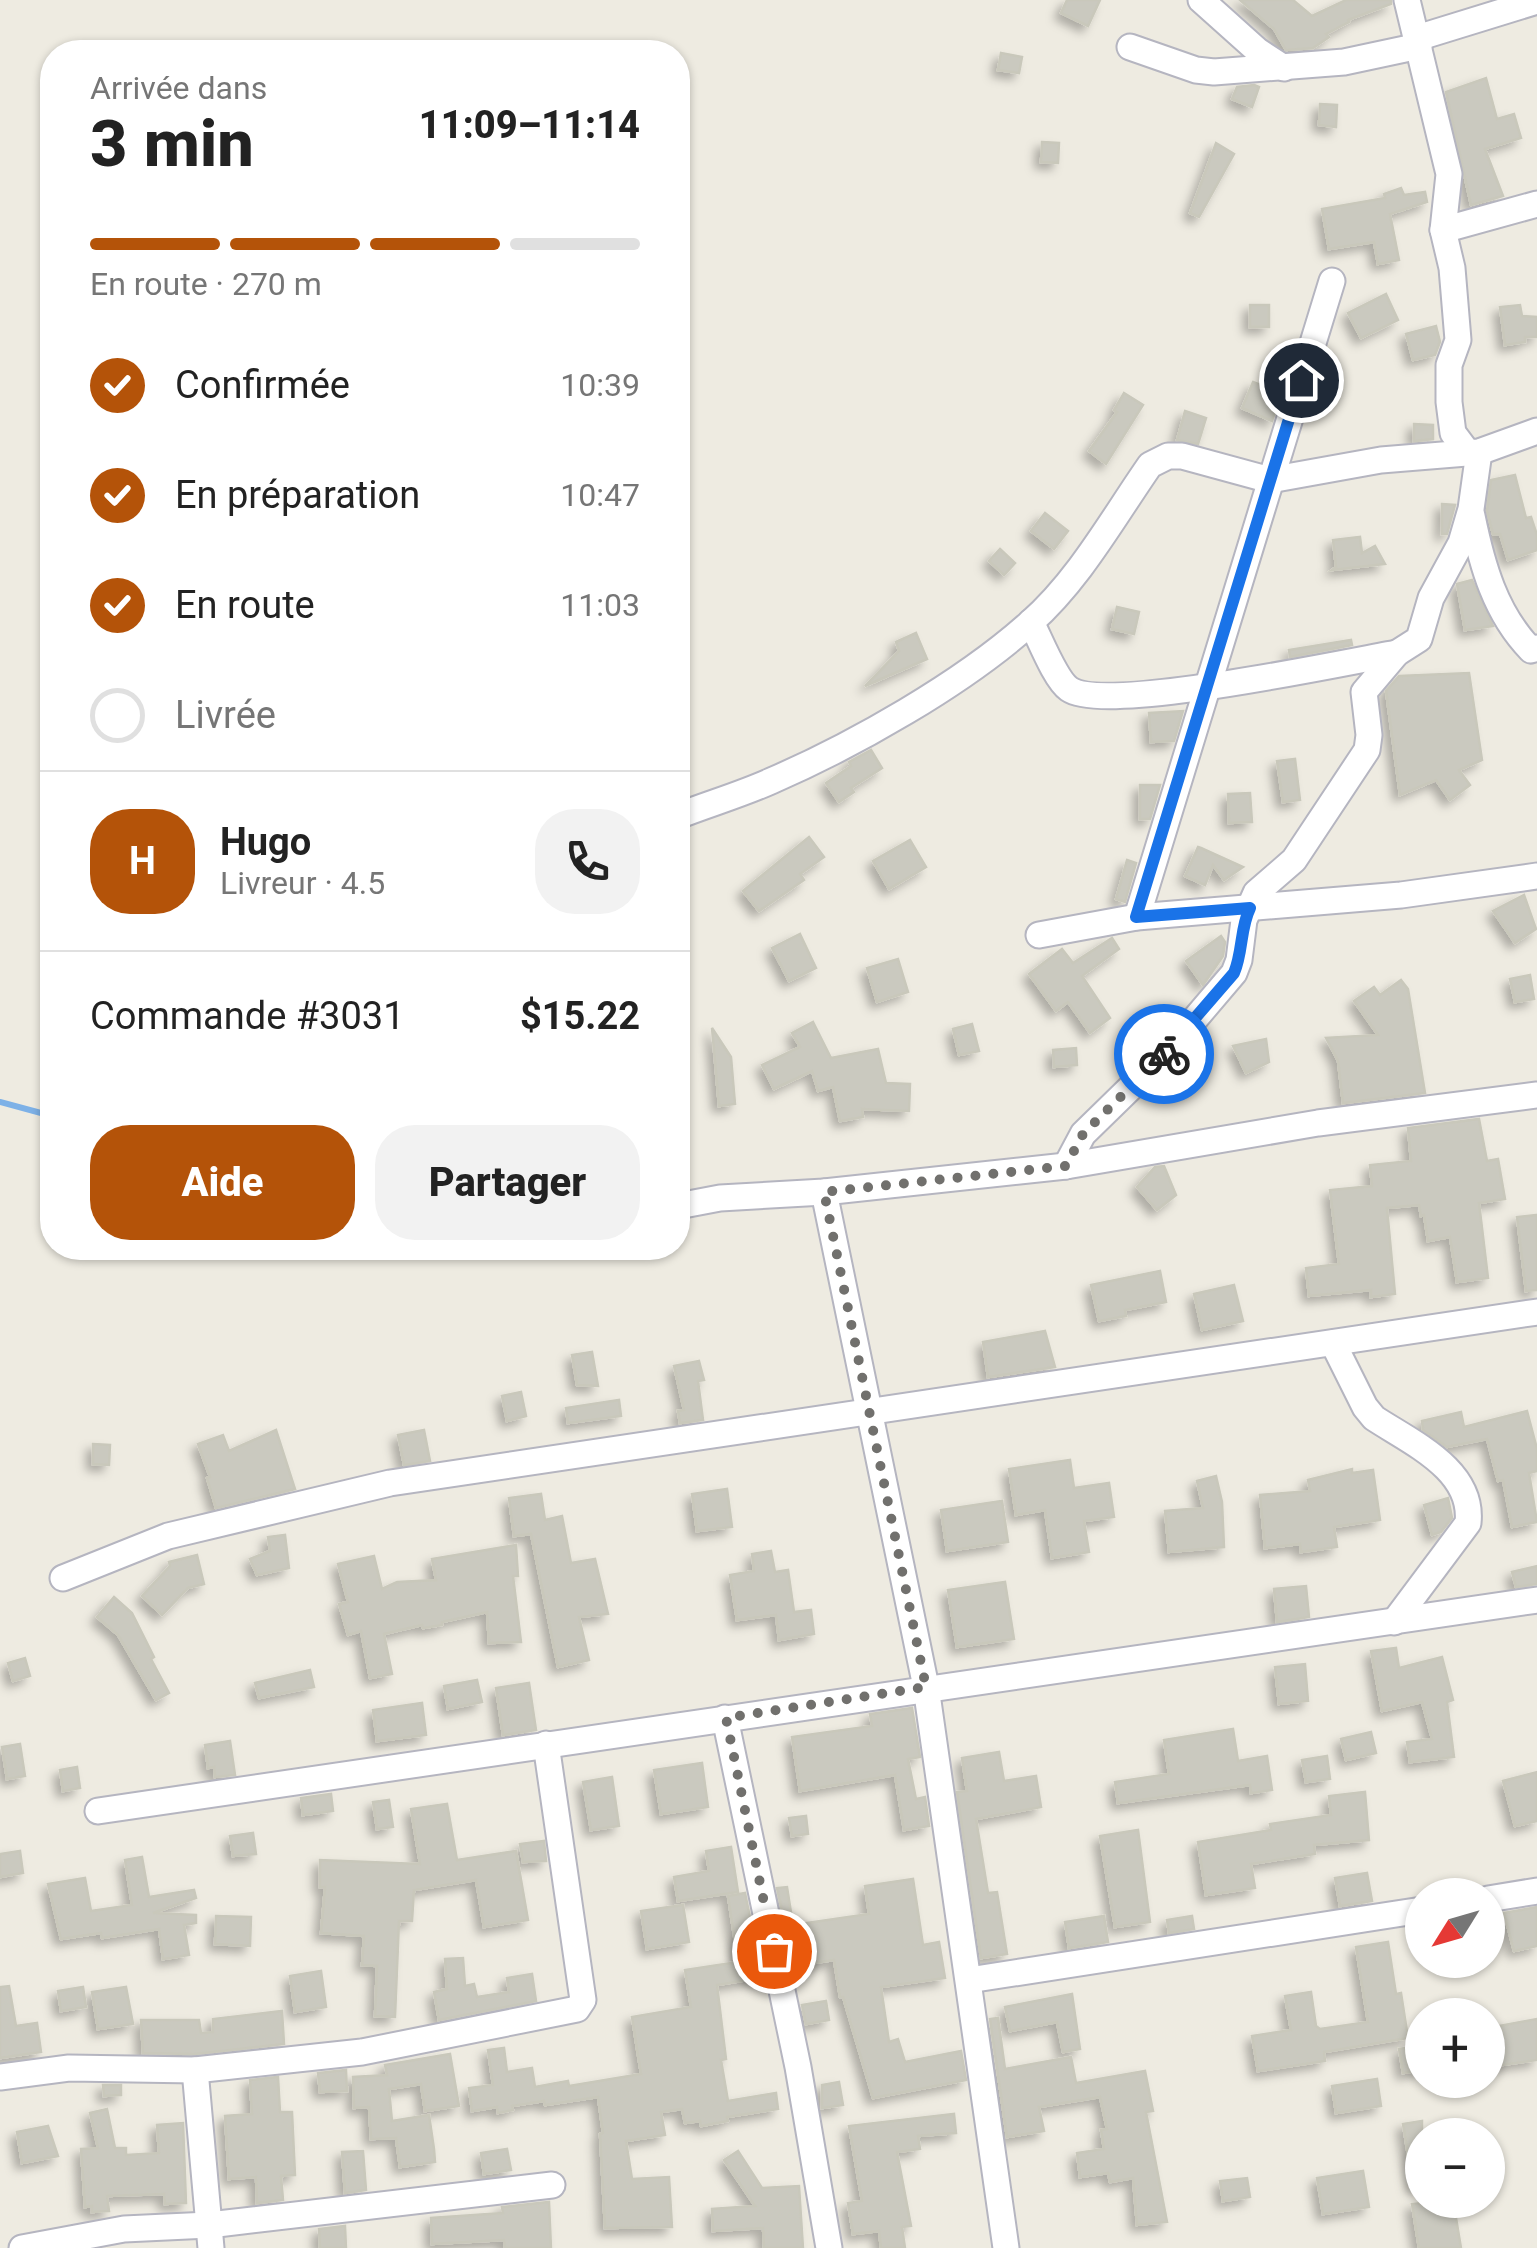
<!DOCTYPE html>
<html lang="fr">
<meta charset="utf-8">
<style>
body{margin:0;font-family:Roboto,sans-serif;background:#f2f2f2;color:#222;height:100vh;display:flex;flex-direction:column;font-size:38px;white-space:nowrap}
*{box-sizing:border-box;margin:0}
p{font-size:32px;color:#767676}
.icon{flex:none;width:55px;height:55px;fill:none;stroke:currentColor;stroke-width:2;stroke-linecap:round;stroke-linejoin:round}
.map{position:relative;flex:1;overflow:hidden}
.panel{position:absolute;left:40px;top:40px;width:650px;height:1220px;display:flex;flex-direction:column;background:#fff;border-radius:40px;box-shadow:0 2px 8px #0004}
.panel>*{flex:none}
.needle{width:65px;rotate:233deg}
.buttons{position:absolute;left:1405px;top:1878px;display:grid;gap:20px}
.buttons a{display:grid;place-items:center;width:100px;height:100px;border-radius:50%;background:#fff;box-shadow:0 2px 8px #0004;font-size:50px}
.pin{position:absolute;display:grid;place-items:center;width:85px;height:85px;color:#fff;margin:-42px;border:5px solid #fff;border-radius:50%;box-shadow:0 2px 10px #0007}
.courier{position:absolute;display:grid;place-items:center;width:100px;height:100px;margin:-50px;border:8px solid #1a73e8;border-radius:50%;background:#fff;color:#222;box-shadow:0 2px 12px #0007}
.overview em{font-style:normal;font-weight:800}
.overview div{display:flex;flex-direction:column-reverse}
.overview{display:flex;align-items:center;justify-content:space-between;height:170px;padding:0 50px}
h1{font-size:65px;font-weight:800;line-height:75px}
.bar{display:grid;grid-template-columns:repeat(4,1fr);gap:15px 10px;align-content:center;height:120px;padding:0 50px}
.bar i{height:12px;border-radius:8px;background:#e0e0e0}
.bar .on{background:#b45309}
.bar p{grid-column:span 4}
.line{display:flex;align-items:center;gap:25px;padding:0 50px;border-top:2px solid #e0e0e0}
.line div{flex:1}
.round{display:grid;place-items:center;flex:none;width:105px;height:105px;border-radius:40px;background:#f2f2f2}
ol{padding:0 50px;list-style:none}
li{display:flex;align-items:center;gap:30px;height:110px}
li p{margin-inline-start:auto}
li .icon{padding:10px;border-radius:50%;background:#b45309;color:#fff;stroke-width:4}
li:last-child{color:#767676}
li i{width:55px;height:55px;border:5px solid #e0e0e0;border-radius:50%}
.button{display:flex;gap:20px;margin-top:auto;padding:20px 50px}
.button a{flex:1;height:115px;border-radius:40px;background:#b45309;color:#fff;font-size:40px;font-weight:800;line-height:115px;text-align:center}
.button a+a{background:#f2f2f2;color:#222}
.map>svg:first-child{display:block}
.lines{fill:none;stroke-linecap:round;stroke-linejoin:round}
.stream{stroke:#7db1e7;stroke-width:6}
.building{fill:#cac9bf;stroke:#c9c8bb;stroke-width:2.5;filter:url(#shadow)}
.minor-casing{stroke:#b5b5c0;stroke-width:29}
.minor{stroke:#fff;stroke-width:25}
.done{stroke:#71706d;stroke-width:10;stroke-dasharray:0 18}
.route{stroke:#1a73e8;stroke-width:12}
</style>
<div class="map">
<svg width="1537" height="2248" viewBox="0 0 1537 2248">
<defs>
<filter id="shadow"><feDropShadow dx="-6" dy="6" stdDeviation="5" flood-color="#0004"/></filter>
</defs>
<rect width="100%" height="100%" fill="#eeebe1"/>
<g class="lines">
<polyline class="stream" points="0,1102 52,1116"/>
</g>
<g class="building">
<polygon points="1067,0 1100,0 1088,26 1061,13"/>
<polygon points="1240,0 1293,0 1312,16 1346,0 1391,0 1391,4 1348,20 1349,22 1326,34 1329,37 1313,48 1286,50 1274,29"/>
<polygon points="1001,53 1022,57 1019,73 998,70"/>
<polygon points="1486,78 1497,119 1514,114 1521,138 1485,149 1503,196 1471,205 1446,92"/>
<polygon points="1254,85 1259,87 1252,107 1232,99 1237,87"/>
<polygon points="1320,104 1337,105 1336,127 1319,125"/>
<polygon points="1042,142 1059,143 1058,163 1041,162"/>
<polygon points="1216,143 1234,154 1199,217 1190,213"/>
<polygon points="1401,188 1404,195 1425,192 1427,202 1390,214 1399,260 1378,264 1374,242 1329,249 1322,209 1385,198 1384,194"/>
<polygon points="1386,294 1398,320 1361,338 1348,313"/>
<rect x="1250" y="305" width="19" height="22"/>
<polygon points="1520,305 1522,316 1537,317 1537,337 1525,337 1525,342 1505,345 1500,307"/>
<polygon points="1436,326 1440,342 1435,355 1413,360 1406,334"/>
<polygon points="1253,382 1281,393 1272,421 1242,408"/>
<polygon points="1124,393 1143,405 1106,464 1089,451 1117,412 1114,410"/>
<polygon points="1185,411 1206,418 1198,444 1177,440"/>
<polygon points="1414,424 1433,425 1433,439 1414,441"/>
<polygon points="1515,475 1526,518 1531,517 1537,535 1537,550 1508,560 1500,534 1493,534 1487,511 1491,480"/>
<polygon points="1442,504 1455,505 1447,534 1442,534"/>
<polygon points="1045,513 1068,531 1054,549 1031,531"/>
<polygon points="1360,537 1362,553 1375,546 1385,564 1332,570 1336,567 1333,540"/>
<polygon points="1000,549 1015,563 1004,575 989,561"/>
<polygon points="1472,580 1493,626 1465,630 1457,584"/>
<polygon points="1117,607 1139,612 1134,634 1112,629"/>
<polygon points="916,633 927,659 865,686 899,651 896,642"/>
<polygon points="1351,640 1352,645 1290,657 1289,650"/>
<polygon points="1469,673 1482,760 1459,770 1470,785 1450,800 1436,780 1400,795 1386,691 1399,676"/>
<polygon points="1183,711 1174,741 1151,742 1149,713"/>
<polygon points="871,750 882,768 851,788 854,792 839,802 826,783 851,766 849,762"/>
<polygon points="1295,759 1300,800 1283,802 1277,761"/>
<polygon points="1140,785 1160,785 1150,819 1140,819"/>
<polygon points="1250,793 1252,822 1229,823 1228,794"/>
<polygon points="809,837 824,857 800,874 804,880 759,911 743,891"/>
<polygon points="910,840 926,867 889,889 873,861"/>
<polygon points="1198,847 1201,848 1243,867 1224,880 1213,865 1205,885 1185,876"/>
<polygon points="1127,860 1136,863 1125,902 1116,899"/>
<polygon points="1524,895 1536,929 1515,943 1493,911"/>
<polygon points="800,934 816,968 789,981 772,948"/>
<polygon points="1221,936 1225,942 1223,956 1203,985 1186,961"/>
<polygon points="1112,938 1119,949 1082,976 1110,1018 1090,1033 1068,1002 1056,1011 1029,974 1062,949 1073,963"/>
<polygon points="898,959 908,992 877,1002 867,968"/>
<polygon points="1530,975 1534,999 1515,1002 1510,979"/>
<polygon points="1401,980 1408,989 1425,1093 1343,1103 1338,1061 1326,1038 1378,1035 1354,1001 1374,987 1380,995"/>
<polygon points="813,1022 831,1058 878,1049 886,1083 910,1084 909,1111 862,1109 863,1117 840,1121 833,1087 818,1091 812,1071 774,1089 762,1065 800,1047 792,1033"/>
<polygon points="972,1024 979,1051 959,1055 953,1029"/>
<polygon points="712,1028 731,1057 735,1104 719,1106"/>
<polygon points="1266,1039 1269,1062 1246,1073 1233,1046"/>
<polygon points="1076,1048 1077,1065 1054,1067 1053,1050"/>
<polygon points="1479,1119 1487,1161 1498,1159 1505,1199 1479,1203 1488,1278 1457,1282 1450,1237 1428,1241 1424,1215 1421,1216 1419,1205 1387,1208 1395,1294 1371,1297 1371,1290 1309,1296 1306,1268 1339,1264 1330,1190 1372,1186 1370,1165 1411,1161 1408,1128"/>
<polygon points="1164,1166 1176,1195 1157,1210 1137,1187 1155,1167"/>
<polygon points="1537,1215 1537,1290 1526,1291 1517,1217"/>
<polygon points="1160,1271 1166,1302 1125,1310 1126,1316 1099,1321 1091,1285"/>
<polygon points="1234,1285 1243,1321 1202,1330 1194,1294"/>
<polygon points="1045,1331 1055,1367 988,1377 983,1342"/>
<polygon points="592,1352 598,1386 577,1385 572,1355"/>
<polygon points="699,1361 704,1380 698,1381 703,1420 680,1423 678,1411 684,1410 674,1366"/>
<polygon points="521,1392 526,1416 507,1421 502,1396"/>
<polygon points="619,1400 621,1416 568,1423 566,1408"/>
<polygon points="1527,1411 1537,1449 1537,1471 1529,1473 1537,1522 1512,1527 1503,1480 1498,1481 1487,1439 1447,1447 1423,1430 1422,1421 1461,1412 1464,1427"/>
<polygon points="276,1430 295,1489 216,1508 207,1478 210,1477 198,1444 223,1435 229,1451"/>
<polygon points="424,1430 430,1461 404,1465 398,1435"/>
<polygon points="93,1444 110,1445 109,1465 93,1464"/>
<polygon points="1070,1460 1074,1488 1109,1483 1114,1517 1084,1521 1089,1552 1052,1558 1045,1510 1016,1515 1009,1469"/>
<polygon points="1352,1469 1352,1473 1373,1470 1380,1520 1334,1527 1337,1547 1301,1552 1300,1544 1265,1548 1260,1495 1310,1491 1308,1480"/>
<polygon points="1216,1476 1222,1502 1224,1547 1169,1552 1165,1511 1203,1508 1197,1481"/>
<polygon points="727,1489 732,1527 697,1531 692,1494"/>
<polygon points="541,1494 545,1520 562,1516 571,1563 595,1559 608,1614 579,1617 589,1660 558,1667 531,1534 514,1536 509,1498"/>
<polygon points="1448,1498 1452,1518 1441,1532 1432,1535 1424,1505"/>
<polygon points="1002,1501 1008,1542 947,1551 941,1510"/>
<polygon points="285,1535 289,1568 257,1575 250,1559 270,1551 268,1537"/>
<polygon points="516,1545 518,1576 513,1576 521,1642 489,1643 487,1612 442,1622 442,1625 423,1628 422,1625 384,1634 392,1674 370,1678 361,1631 348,1635 339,1604 348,1602 338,1564 374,1556 382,1589 397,1582 436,1580 432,1559"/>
<polygon points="771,1551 775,1572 788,1570 794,1612 811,1610 814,1634 779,1640 776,1615 737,1620 730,1575 754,1571 752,1554"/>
<polygon points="197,1555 204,1584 188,1588 162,1615 142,1596 170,1566 169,1562"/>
<polygon points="1537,1566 1537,1584 1516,1587 1512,1572"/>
<polygon points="1005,1582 1014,1639 957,1647 948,1590"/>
<polygon points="1306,1586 1309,1617 1277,1622 1274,1589"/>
<polygon points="114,1597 132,1613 154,1657 151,1659 169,1693 156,1700 118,1635 97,1617"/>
<polygon points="1396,1648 1399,1668 1442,1657 1453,1700 1447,1702 1454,1757 1410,1762 1407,1742 1432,1739 1422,1702 1382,1711 1371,1651"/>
<polygon points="25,1658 30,1676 13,1681 8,1663"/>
<polygon points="1305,1664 1308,1701 1279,1704 1275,1667"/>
<polygon points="310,1670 314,1687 259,1698 255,1683"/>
<polygon points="477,1680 482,1702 448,1709 444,1686"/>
<polygon points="529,1683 536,1730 503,1735 496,1688"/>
<polygon points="422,1703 426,1735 377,1741 373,1710"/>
<polygon points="912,1708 920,1757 908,1759 916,1799 925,1797 929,1826 904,1830 895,1775 800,1791 792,1737 872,1726 870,1714"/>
<polygon points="1233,1729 1238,1761 1267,1756 1272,1790 1251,1793 1250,1785 1118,1803 1115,1782 1169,1774 1164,1740"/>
<polygon points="1371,1732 1376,1753 1346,1760 1341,1739"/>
<polygon points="230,1741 235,1775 215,1777 214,1767 208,1768 205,1745"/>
<polygon points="20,1744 25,1776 7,1779 2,1747"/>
<polygon points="999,1752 1004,1781 1036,1776 1041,1807 976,1819 988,1893 997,1892 1007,1954 981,1958 957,1792 967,1791 962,1758"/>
<polygon points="1327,1756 1330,1779 1306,1782 1302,1760"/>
<polygon points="702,1763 708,1807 661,1814 654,1770"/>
<polygon points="77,1767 80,1788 63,1791 60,1770"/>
<polygon points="1537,1772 1537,1821 1515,1826 1503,1781"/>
<polygon points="612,1777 619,1826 591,1830 583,1782"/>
<polygon points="1365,1792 1369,1840 1314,1845 1315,1854 1251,1864 1255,1888 1206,1895 1198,1842 1271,1830 1270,1824 1331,1815 1329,1796"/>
<polygon points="331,1794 333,1811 303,1815 301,1798"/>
<polygon points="389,1800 393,1827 377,1829 373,1802"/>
<polygon points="447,1804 457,1860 516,1851 528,1920 484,1927 476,1880 414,1890 412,1921 399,1921 395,2017 375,2016 377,1966 362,1965 364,1936 321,1933 325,1887 320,1887 320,1860 420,1864 411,1809"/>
<polygon points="806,1816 808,1834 792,1836 789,1818"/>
<polygon points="1138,1830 1150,1922 1115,1927 1100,1836"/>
<polygon points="253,1833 256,1854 233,1856 230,1836"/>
<polygon points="544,1841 546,1861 523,1862 520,1844"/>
<polygon points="731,1847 738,1892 678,1901 674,1877 709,1871 706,1851"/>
<polygon points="20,1851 23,1873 0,1877 0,1854"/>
<polygon points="142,1857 149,1897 194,1890 196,1898 153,1913 196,1915 196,1923 184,1925 189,1955 163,1959 159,1929 102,1938 101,1933 61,1939 48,1884 85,1878 91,1911 132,1905 125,1860"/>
<polygon points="1367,1873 1372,1901 1340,1906 1335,1878"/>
<polygon points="913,1879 923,1945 939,1942 945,1978 881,1987 889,2042 898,2039 905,2062 961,2051 966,2080 873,2098 843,1997 840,1997 834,1960 794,1966 777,1888 787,1887 793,1925 869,1914 865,1886"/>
<polygon points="745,1893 761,1971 760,1978 717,1985 726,2059 721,2060 728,2101 776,2093 778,2109 727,2117 728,2121 701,2126 700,2121 685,2123 682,2109 661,2112 665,2135 626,2141 632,2179 669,2177 672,2227 605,2228 600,2134 603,2133 598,2097 545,2105 544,2101 512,2106 513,2110 498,2113 497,2107 472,2111 469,2088 493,2085 488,2050 504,2048 507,2072 532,2068 535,2087 568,2081 569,2086 641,2074 632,2017 691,2007 685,1970 738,1962 728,1896"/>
<polygon points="683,1905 689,1942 647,1949 641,1911"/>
<polygon points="1537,1907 1537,1946 1514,1951 1504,1913"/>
<polygon points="216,1916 251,1917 250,1946 215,1944"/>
<polygon points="1104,1916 1108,1942 1069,1948 1065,1922"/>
<polygon points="1192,1916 1194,1929 1169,1933 1167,1920"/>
<polygon points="1388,1942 1396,1994 1401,1993 1408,2038 1324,2052 1325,2061 1258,2071 1252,2036 1291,2030 1285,1996 1311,1992 1316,2026 1320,2029 1368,2022 1356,1947"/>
<polygon points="463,1958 465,1986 474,1984 477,1997 509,1992 507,1978 532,1974 536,2001 439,2020 434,1992 447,1989 445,1959"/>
<polygon points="321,1971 326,2007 295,2012 290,1976"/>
<polygon points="9,1986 16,2026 37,2023 41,2052 0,2058 0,1987"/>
<polygon points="83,1987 86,2007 61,2011 58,1991"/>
<polygon points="126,1987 133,2024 98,2029 92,1992"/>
<polygon points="1072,1994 1080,2049 1063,2052 1057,2022 1010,2031 1005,2007"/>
<polygon points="826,2001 829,2020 806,2024 802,2005"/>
<polygon points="282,2011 284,2044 194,2054 143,2053 141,2020 199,2020 201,2033 213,2032 213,2019"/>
<polygon points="998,2018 1005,2069 1071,2057 1076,2083 1145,2071 1153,2111 1146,2112 1167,2222 1137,2225 1133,2178 1110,2182 1108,2173 1080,2177 1077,2153 1104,2149 1101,2130 1107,2129 1100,2097 1039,2107 1044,2131 1007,2137 990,2019"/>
<polygon points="1537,2019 1537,2060 1488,2067 1488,2028"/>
<polygon points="1418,2046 1422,2070 1403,2073 1399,2049"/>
<polygon points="450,2054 459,2106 425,2111 421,2084 389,2089 392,2121 429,2115 434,2149 435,2162 400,2167 396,2138 371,2139 369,2107 354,2108 353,2077 387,2075 385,2065"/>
<polygon points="346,2070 347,2091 320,2092 318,2073"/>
<polygon points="278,2077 280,2112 292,2112 295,2175 281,2176 283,2200 257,2203 256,2177 229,2179 225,2116 252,2114 250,2080"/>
<polygon points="1377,2079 1381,2106 1336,2113 1332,2086"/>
<polygon points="839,2082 843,2105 822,2108 822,2085"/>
<polygon points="103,2085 121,2085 121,2095 104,2096"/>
<polygon points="107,2109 115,2148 126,2148 126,2155 159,2153 157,2125 183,2123 186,2203 165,2204 164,2194 107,2196 109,2211 92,2212 92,2206 85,2207 81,2149 98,2148 90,2113"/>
<polygon points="954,2114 956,2133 918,2136 920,2149 897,2152 911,2226 902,2227 905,2248 881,2248 879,2231 853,2234 848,2203 862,2201 849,2126"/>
<polygon points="1422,2121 1422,2186 1413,2187 1403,2124"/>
<polygon points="48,2126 58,2156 22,2163 17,2132"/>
<polygon points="507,2149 511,2170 484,2174 481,2153"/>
<polygon points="363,2151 366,2190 345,2193 342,2152"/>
<polygon points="738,2151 762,2188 799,2186 803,2248 764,2248 763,2228 713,2231 712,2209 755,2206 724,2160"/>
<polygon points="1363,2171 1369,2207 1323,2214 1317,2178"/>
<polygon points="1247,2178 1250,2197 1223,2201 1220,2181"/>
<polygon points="1453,2200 1461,2248 1419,2248 1412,2204"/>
<polygon points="549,2202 551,2248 505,2248 504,2240 432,2244 431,2218 503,2213 502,2207"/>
<polygon points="345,2226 346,2248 320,2248 319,2229"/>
</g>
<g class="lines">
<defs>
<g id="minor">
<polyline points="1201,0 1258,51 1284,68"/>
<polyline points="1407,0 1449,174 1443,230 1452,268 1458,340 1449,365 1449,402 1453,433 1468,453"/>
<polyline points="1417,38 1537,1"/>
<polyline points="1130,47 1196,70 1214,72 1344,62 1419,46"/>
<polyline points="1443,230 1537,204"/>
<path d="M1472,516C1482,565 1495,613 1531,650L1537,648"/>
<path d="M1031,622C1040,639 1055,679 1069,689C1105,714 1345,662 1397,653"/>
<path d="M678,816C708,804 740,795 771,781C854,745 962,684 1030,623C1079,580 1113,518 1150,465L1168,456H1182L1270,480L1381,460L1479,452L1537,431"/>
<polyline points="1137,917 1332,281"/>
<polyline points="1039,935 1137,917 1401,895 1537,876"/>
<polyline points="1066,1166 1083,1134 1166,1053 1234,973 1239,960 1244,920 1256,893 1294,860 1367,750 1369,735 1364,692 1397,653 1419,639 1431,598 1461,543 1471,509 1479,452"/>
<polyline points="824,1192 926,1687 1006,2248"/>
<polyline points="678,1206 720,1198 824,1192 1066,1166 1318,1123 1537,1095"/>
<path d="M1333,1343L1365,1407L1374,1418C1412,1443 1474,1470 1468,1523L1394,1622"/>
<polyline points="63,1578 168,1536 390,1483 1537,1312"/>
<polyline points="725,1718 798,2067 829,2248"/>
<polyline points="98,1811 1537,1600"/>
<polyline points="1488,1899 1537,1891"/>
<polyline points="969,1980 1422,1910"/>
<polyline points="195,2070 211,2248"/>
<polyline points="0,2077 69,2068 195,2070 362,2052 577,2009 583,2000 546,1744"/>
<polyline points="22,2248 124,2229 209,2225 552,2185"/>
</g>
</defs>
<use href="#minor" class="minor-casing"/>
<use href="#minor" class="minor"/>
</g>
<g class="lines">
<polyline class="done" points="774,1951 726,1718 926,1687 824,1192 1066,1166 1083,1134 1164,1054"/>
<path class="route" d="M1164,1054L1234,973C1243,952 1240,928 1250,908L1136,917L1301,380"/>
</g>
</svg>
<div class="buttons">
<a><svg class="needle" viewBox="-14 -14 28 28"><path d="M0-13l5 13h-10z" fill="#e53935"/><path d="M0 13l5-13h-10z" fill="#767676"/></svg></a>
<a>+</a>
<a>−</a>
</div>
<div class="pin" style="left:774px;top:1951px;background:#ea580c"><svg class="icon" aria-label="bag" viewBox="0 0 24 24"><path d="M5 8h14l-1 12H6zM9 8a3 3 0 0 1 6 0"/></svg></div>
<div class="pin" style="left:1301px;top:380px;background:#1f2937"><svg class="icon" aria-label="home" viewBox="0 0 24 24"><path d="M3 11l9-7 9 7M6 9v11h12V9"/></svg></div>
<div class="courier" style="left:1164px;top:1054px"><svg class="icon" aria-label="bike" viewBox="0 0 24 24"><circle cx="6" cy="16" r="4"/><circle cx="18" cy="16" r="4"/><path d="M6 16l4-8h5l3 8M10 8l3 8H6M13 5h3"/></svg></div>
<section class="panel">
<div class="overview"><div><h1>3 min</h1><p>Arrivée dans</p></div><em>11:09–11:14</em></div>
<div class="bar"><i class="on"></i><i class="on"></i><i class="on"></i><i></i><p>En route · 270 m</p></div>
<ol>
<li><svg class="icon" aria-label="check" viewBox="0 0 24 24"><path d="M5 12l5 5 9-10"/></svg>Confirmée<p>10:39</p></li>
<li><svg class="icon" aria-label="check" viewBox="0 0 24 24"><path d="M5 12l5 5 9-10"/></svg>En préparation<p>10:47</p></li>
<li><svg class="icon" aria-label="check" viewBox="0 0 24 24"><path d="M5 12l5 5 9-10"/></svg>En route<p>11:03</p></li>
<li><i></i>Livrée</li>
</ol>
<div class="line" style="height:180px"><b class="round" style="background:#b45309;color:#fff">H</b><div><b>Hugo</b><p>Livreur · 4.5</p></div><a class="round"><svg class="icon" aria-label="phone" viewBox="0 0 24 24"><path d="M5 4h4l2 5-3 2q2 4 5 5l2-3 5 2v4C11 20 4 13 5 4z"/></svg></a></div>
<div class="line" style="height:130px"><div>Commande #3031</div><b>$15.22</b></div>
<div class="button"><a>Aide</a><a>Partager</a></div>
</section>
</div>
